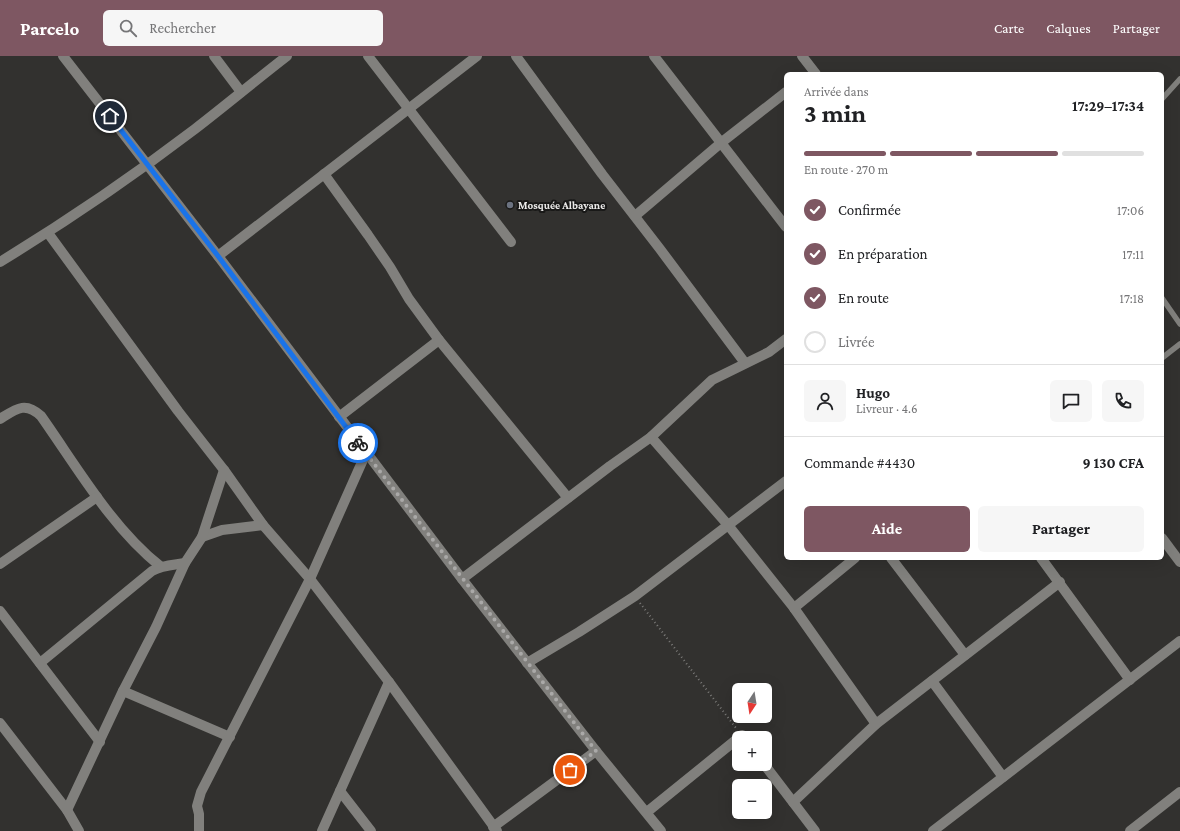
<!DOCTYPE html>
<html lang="fr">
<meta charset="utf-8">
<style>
body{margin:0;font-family:"Crimson Pro",serif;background:#f6f6f6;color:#202124;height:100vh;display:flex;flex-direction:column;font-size:15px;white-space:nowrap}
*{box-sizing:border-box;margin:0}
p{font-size:13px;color:#757577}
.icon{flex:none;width:22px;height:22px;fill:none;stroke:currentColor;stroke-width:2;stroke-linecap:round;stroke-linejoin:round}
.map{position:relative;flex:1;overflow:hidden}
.side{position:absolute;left:784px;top:16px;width:380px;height:488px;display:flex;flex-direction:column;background:#fff;border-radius:6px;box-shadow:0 4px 16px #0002}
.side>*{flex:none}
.needle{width:26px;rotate:192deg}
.fabs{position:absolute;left:732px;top:627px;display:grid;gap:8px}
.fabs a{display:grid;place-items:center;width:40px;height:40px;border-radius:6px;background:#fff;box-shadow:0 4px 16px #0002;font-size:20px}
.pin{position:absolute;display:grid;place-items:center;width:34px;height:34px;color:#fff;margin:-17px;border:2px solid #fff;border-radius:50%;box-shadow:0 1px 4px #0007}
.courier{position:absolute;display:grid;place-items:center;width:40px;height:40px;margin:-20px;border:3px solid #1a73e8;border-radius:50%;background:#fff;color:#222;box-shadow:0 1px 5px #0007}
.overview em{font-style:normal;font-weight:700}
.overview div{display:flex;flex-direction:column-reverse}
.overview{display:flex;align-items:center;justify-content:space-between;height:68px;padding:0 20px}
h1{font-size:26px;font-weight:700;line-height:30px}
.bar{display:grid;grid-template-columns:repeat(4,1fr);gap:6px 4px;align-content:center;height:48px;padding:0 20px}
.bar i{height:5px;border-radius:3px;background:#e0e0e0}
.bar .on{background:#7e5762}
.bar p{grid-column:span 4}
.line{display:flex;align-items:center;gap:10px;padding:0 20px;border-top:1px solid #e0e0e0}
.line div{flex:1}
.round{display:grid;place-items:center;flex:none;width:42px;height:42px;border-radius:6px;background:#f6f6f6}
ol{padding:0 20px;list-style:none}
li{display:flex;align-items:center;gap:12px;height:44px}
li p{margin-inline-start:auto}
li .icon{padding:4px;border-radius:50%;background:#7e5762;color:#fff;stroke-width:4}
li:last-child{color:#757577}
li i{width:22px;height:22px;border:2px solid #e0e0e0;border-radius:50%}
.primary-button{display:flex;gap:8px;margin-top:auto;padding:8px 20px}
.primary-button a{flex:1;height:46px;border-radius:6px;background:#7e5762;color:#fff;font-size:16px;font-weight:700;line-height:46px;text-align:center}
.primary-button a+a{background:#f6f6f6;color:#202124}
header{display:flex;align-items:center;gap:24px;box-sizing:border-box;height:56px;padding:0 20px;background:#7e5762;color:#fff}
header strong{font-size:19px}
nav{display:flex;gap:22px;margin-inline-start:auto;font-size:14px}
.search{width:280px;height:36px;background:#f6f6f6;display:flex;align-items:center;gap:10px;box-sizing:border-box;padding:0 14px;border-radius:6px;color:#757577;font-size:15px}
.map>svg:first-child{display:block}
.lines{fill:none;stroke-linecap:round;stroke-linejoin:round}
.path{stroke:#7d7c7a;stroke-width:2;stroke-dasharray:1 3;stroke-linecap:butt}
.service{stroke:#81807d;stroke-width:5.5}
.minor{stroke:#81807d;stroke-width:10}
.tertiary{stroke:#81807d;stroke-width:10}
.done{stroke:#aaa9a8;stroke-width:4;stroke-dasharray:0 7.2}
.route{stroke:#1a73e8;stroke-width:5}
.worship-dot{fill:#6b7280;stroke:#191918;stroke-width:1.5}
.labels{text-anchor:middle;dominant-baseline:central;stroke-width:4;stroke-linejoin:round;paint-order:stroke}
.poi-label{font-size:11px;font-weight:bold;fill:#ebeae9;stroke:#191918;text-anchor:start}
</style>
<header>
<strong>Parcelo</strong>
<div class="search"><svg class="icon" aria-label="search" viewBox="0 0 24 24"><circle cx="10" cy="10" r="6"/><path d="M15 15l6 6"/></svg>Rechercher</div>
<nav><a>Carte</a><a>Calques</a><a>Partager</a></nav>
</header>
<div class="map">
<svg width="1180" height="775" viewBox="0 0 1180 775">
<rect width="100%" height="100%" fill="#32312f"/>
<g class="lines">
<polyline class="path" points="640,547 736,672"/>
<g class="service">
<polyline points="1162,43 1180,23"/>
<polyline points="1162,242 1180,268"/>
<polyline points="1162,302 1180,288"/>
</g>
<g class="minor">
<polyline points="63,0 218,200 462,523 596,695 661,775"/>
<polyline points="214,0 241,36"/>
<polyline points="368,0 511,186"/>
<polyline points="516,0 602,118 660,193 745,307"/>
<polyline points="654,0 786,171"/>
<polyline points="802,0 816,18"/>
<polyline points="324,118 368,179 390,211 409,243 439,284 568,442"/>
<polyline points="635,160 722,86 786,36"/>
<polyline points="48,177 178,355 224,414 263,469 310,523 389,626 497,775"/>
<polyline points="218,200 477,0"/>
<path d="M0,206C67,165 132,121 195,73C226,49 256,24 287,0"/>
<polyline points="339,361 439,284"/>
<path d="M0,363C16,353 25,345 41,360C77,411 112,472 160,510"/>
<polyline points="651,381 728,469 794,552 876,668"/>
<polyline points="202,481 222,474 263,469"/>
<polyline points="1162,482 1180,506"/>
<polyline points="891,502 965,599"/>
<polyline points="1041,502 1130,624"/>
<polyline points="0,508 97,441"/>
<polyline points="462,523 610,410 651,381 712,324 769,296 786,283"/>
<polyline points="794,552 855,502"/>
<polyline points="0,555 100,686"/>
<path d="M40,607L152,515C162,509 173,509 185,507"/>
<polyline points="527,607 579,576 635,540 786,425"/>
<polyline points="932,625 1003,721"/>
<polyline points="123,635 230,681"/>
<polyline points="0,667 67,754 79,775"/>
<polyline points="764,708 815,775"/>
<polyline points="340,735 371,775"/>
<polyline points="793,746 876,668 1060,526"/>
<polyline points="67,754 123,635 156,571 185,507 202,481 224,414"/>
<polyline points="647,756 742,679 744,682"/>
<polyline points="493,771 596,695"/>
<polyline points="199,775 199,758 197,750 201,736 310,523 366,397"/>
<polyline points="322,775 389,626"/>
<polyline points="933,775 1180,585"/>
</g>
<polyline class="tertiary" points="1130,775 1180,736"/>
</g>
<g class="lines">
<polyline class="done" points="358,387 596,695 570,714"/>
<polyline class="route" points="110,60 218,200 358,387"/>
</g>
<circle class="worship-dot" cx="510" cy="149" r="4"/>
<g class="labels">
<g class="poi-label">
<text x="518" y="149">Mosquée Albayane</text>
</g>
</g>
</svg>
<div class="fabs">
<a><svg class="needle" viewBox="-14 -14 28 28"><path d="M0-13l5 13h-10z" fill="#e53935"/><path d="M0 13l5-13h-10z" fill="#757577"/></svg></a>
<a>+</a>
<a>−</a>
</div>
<div class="pin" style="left:570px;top:714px;background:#ea580c"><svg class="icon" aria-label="bag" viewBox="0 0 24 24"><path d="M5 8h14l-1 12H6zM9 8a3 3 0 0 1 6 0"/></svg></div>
<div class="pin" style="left:110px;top:60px;background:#1f2937"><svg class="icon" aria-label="home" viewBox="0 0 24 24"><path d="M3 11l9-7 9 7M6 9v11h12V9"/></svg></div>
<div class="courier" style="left:358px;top:387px"><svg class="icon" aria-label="bike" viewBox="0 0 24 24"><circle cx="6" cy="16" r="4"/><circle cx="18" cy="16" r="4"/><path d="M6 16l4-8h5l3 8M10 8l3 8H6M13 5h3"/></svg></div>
<section class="side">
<div class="overview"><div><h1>3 min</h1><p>Arrivée dans</p></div><em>17:29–17:34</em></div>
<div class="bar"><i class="on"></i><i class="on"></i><i class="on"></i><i></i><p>En route · 270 m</p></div>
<ol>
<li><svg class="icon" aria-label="check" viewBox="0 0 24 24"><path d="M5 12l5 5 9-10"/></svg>Confirmée<p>17:06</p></li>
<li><svg class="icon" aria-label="check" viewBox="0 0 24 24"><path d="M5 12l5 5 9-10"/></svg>En préparation<p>17:11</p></li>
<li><svg class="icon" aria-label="check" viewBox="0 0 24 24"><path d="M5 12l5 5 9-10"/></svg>En route<p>17:18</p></li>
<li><i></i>Livrée</li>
</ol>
<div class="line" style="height:72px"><a class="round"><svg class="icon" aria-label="person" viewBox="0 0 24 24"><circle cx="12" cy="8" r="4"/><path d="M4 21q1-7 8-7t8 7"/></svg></a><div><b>Hugo</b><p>Livreur · 4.6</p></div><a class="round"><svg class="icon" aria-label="chat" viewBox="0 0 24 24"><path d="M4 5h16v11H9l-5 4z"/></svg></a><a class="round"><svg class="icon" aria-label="phone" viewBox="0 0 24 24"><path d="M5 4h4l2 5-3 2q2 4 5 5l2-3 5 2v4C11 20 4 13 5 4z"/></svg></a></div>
<div class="line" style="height:52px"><div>Commande #4430</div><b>9 130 CFA</b></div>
<div class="primary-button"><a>Aide</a><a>Partager</a></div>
</section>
</div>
